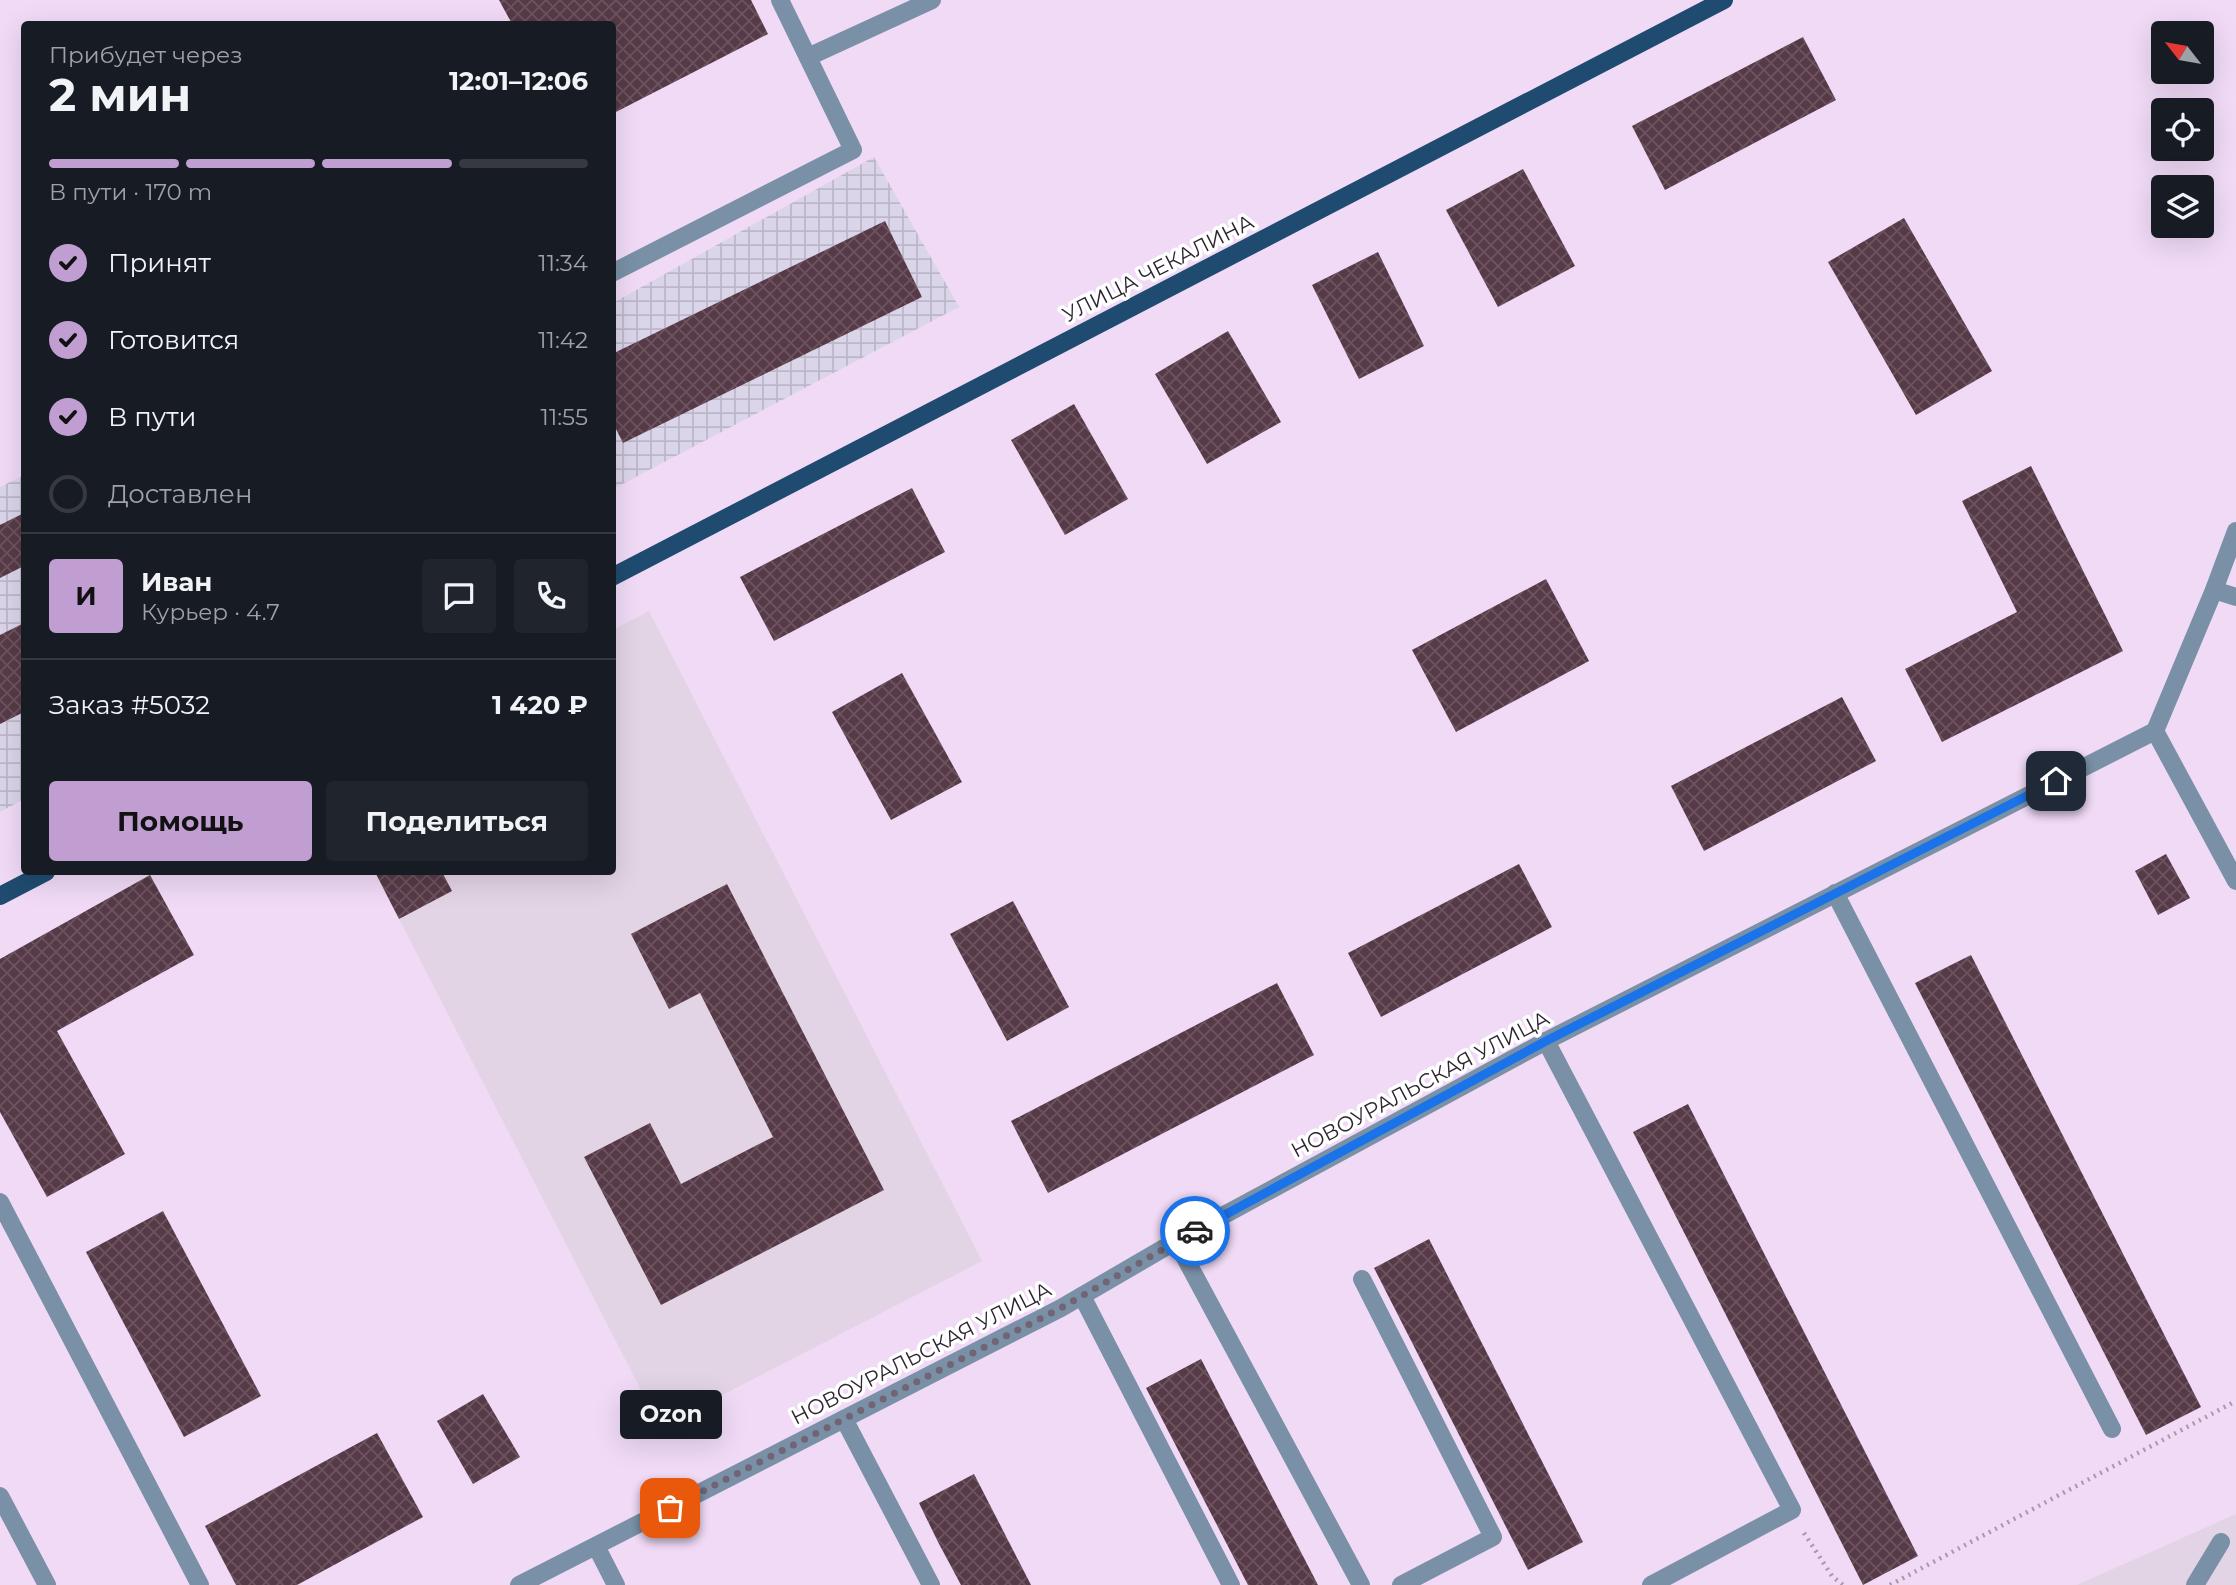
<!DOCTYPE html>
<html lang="ru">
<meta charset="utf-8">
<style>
body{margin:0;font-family:Montserrat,sans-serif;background:#20242c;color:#f1f3f6;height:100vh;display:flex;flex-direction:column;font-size:26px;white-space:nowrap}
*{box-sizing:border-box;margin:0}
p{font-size:23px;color:#9ea1a6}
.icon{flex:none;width:38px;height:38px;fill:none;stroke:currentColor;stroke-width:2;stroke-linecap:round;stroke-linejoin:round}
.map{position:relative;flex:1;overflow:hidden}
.details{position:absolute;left:21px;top:21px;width:595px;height:854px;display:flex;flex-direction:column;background:#171b24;border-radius:7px;box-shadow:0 7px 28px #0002}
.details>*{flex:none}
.needle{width:46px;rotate:301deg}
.tools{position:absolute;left:2151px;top:21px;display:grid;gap:14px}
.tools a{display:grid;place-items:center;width:63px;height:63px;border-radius:7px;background:#171b24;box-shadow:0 7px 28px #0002;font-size:35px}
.pin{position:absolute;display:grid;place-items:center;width:60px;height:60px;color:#fff;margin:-30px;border-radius:14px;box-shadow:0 4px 10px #0006}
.courier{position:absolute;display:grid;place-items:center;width:70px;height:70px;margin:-35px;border:5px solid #1a73e8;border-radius:50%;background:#fff;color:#222;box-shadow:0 2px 9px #0007}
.bubble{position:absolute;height:49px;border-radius:7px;background:#171b24;box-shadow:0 7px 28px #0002;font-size:23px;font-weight:700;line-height:49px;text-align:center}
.headline em{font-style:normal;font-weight:700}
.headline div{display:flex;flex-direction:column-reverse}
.headline{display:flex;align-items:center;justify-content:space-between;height:119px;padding:0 28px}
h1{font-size:46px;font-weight:700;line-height:52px}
.bar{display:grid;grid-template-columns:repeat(4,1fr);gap:10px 7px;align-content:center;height:84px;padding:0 28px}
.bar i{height:9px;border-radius:5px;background:#363941}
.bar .current{background:#c19ed2}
.bar p{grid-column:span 4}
.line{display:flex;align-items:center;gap:18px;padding:0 28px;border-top:2px solid #363941}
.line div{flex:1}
.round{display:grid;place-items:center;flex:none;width:74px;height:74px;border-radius:7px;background:#20242c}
ol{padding:0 28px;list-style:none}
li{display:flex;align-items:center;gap:21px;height:77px}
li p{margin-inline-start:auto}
li .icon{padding:7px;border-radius:50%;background:#c19ed2;color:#111;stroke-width:4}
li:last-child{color:#9ea1a6}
li i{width:38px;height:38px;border:4px solid #363941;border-radius:50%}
.primary-button{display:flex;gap:14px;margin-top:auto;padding:14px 28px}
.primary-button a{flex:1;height:80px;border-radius:7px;background:#c19ed2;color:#111;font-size:28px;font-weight:700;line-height:80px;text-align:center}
.primary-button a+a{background:#20242c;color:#f1f3f6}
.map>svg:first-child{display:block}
.industrial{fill:url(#industrial-grid)}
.education{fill:#e2d3e5}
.building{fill:url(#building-cross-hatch)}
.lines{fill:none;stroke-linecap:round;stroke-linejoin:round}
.path{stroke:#a998ae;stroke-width:4.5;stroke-dasharray:2 5;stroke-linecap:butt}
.minor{stroke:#7990a6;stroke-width:18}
.major{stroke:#1f4b70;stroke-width:18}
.done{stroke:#716475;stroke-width:7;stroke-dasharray:0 12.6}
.route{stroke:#1a73e8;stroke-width:9}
.labels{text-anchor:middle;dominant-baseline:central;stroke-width:7;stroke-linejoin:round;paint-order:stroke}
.street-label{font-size:21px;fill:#2c242f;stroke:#fff}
</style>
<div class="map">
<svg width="2236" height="1585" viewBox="0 0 2236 1585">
<defs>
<pattern id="industrial-grid" width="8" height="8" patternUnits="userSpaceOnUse" patternTransform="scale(1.75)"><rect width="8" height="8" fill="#dbd5ea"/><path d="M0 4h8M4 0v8" fill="none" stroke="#bcb7c9"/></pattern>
<pattern id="building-cross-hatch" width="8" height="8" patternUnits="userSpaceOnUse" patternTransform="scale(1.75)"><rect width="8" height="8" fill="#573a47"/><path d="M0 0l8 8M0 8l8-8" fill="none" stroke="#6c545f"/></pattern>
</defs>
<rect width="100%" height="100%" fill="#f0daf6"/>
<g class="industrial">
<polygon points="874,157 959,307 613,489 613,303"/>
<polygon points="24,475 24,799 0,812 0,487"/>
</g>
<g class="education">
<polygon points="649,611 982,1261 660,1427 375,872 612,872 613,630"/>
<polygon points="2236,1514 2236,1585 2077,1585"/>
</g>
<g class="building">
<polygon points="499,0 751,0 768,34 612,114 612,24 512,24"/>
<polygon points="1803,37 1836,100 1665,190 1632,126"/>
<polygon points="1523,169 1575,266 1498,307 1446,210"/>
<polygon points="1904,218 1992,371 1916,415 1828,262"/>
<polygon points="885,221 922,297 623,443 612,421 612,354"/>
<polygon points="1378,252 1424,346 1359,379 1312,285"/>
<polygon points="1228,331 1281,422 1207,464 1155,374"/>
<polygon points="1074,404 1128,499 1065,535 1011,440"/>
<polygon points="2031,466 2123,651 1942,742 1905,669 2017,612 1962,501"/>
<polygon points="912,488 945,552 774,641 740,577"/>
<polygon points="24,513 24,566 0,578 0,525"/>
<polygon points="1546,579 1589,661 1456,732 1412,650"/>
<polygon points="24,623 24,712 0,724 0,635"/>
<polygon points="902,673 962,782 891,820 832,712"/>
<polygon points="1842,697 1876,761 1704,851 1671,786"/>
<polygon points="2166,854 2190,898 2158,915 2135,871"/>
<polygon points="1519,864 1552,927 1381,1017 1348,953"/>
<polygon points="375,872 442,872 452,891 399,919"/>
<polygon points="150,875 194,955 57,1031 125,1154 47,1197 0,1112 0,959"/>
<polygon points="727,884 884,1190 661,1305 584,1157 650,1123 681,1184 773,1137 700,993 669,1009 631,934"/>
<polygon points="1013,901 1069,1007 1007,1041 950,934"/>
<polygon points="1971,955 2201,1407 2146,1435 1915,983"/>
<polygon points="1277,983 1314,1055 1048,1193 1011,1121"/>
<polygon points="1688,1104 1918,1556 1863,1585 1633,1132"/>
<polygon points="163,1211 261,1396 184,1437 86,1252"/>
<polygon points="1429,1239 1583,1542 1528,1570 1374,1268"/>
<polygon points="1201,1359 1221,1398 1318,1585 1248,1585 1146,1388"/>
<polygon points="483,1394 520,1457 473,1484 437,1421"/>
<polygon points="377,1433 423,1517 297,1585 236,1585 205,1526"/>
<polygon points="974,1474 1031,1585 961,1585 938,1542 919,1503"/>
</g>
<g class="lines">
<g class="path">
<polyline points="1804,1533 1832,1576 1843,1585"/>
<polyline points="1890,1585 2236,1401"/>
</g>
<g class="minor">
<polyline points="808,57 932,0"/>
<polyline points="612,273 853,150 780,0"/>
<polyline points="2214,590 2236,597"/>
<polyline points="2155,731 2236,881"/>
<polyline points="1835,893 2112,1429"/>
<polyline points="1546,1041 1792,1510 1651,1585"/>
<polyline points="0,1202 200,1585"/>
<polyline points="1176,1241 1361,1585"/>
<polyline points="1362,1279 1493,1537 1401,1585"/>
<polyline points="1082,1296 1231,1585"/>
<polyline points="844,1419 931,1585"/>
<polyline points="0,1496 47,1585"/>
<polyline points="596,1546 616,1585"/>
<polyline points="519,1585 1061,1308 1176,1241 1546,1041 2155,731 2214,590 2236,531"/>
<polyline points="2195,1585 2221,1542"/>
</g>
<g class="major">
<polyline points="612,577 1724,0"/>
<polyline points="0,896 46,872"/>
</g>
</g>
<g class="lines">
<polyline class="done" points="670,1508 1061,1308 1195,1231"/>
<polyline class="route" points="1195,1231 1546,1041 2056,781"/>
</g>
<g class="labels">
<g class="street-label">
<text transform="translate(1158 268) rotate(-27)">УЛИЦА ЧЕКАЛИНА</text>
<text transform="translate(1420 1084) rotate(-28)">НОВОУРАЛЬСКАЯ УЛИЦА</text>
<text transform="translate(921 1353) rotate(-27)">НОВОУРАЛЬСКАЯ УЛИЦА</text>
</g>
</g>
</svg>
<div class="tools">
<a><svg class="needle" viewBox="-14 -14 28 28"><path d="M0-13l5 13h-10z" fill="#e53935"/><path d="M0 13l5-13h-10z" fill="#9ea1a6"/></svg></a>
<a><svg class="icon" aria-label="locate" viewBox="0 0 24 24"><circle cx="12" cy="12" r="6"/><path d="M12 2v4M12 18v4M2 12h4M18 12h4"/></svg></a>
<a><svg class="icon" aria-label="layers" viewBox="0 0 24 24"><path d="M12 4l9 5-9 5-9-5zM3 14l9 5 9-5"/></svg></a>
</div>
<div class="pin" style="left:670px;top:1508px;background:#ea580c"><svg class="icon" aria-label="bag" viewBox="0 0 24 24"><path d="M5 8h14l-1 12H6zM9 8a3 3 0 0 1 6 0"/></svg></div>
<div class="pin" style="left:2056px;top:781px;background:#1f2937"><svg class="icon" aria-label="home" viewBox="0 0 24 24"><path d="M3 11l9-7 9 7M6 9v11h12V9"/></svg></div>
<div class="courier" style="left:1195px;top:1231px"><svg class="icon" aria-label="car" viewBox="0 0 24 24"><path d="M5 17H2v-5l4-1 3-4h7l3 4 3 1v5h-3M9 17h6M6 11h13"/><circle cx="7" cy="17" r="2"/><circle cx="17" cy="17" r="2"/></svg></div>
<div class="bubble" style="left:620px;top:1390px;width:102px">Ozon</div>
<section class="details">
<div class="headline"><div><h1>2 мин</h1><p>Прибудет через</p></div><em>12:01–12:06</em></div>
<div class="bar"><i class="current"></i><i class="current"></i><i class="current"></i><i></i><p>В пути · 170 m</p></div>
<ol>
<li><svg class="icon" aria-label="check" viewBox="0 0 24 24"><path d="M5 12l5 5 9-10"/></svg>Принят<p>11:34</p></li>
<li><svg class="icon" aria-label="check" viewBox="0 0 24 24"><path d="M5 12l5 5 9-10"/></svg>Готовится<p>11:42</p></li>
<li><svg class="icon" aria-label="check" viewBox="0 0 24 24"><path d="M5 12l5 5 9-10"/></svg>В пути<p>11:55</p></li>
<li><i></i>Доставлен</li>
</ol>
<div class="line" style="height:126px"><b class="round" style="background:#c19ed2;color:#111">И</b><div><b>Иван</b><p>Курьер · 4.7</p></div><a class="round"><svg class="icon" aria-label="chat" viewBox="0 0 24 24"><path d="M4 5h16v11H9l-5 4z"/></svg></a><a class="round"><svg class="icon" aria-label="phone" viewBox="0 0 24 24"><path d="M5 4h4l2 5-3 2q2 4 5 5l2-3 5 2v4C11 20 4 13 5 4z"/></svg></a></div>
<div class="line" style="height:91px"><div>Заказ #5032</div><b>1 420 ₽</b></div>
<div class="primary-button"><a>Помощь</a><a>Поделиться</a></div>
</section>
</div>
